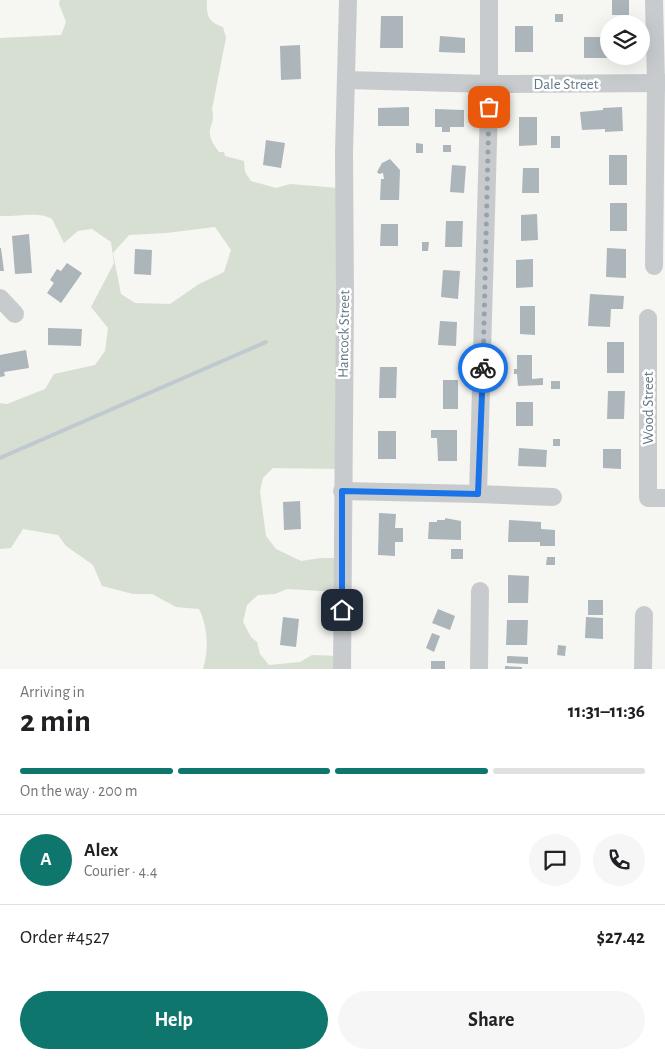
<!DOCTYPE html>
<meta charset="utf-8">
<style>
body{margin:0;font-family:"Alegreya Sans",sans-serif;background:#f6f6f6;color:#202124;height:100vh;display:flex;flex-direction:column;font-size:19px;white-space:nowrap}
*{box-sizing:border-box;margin:0}
p{font-size:16px;color:#757577}
.icon{flex:none;width:28px;height:28px;fill:none;stroke:currentColor;stroke-width:2;stroke-linecap:round;stroke-linejoin:round}
.map{position:relative;height:669px;overflow:hidden}
.panel{display:flex;flex-direction:column;background:#fff;flex:1}
.panel>*{flex:none}
.tools{position:absolute;left:600px;top:15px;display:grid;gap:10px}
.tools a{display:grid;place-items:center;width:50px;height:50px;border-radius:50%;background:#fff;box-shadow:0 5px 20px #0002;font-size:25px}
.pin{position:absolute;display:grid;place-items:center;width:42px;height:42px;color:#fff;margin:-21px;border-radius:10px;box-shadow:0 2px 8px #0006}
.courier{position:absolute;display:grid;place-items:center;width:50px;height:50px;margin:-25px;border:4px solid #1a73e8;border-radius:50%;background:#fff;color:#222;box-shadow:0 1px 6px #0007}
.overview em{font-style:normal;font-weight:700}
.overview div{display:flex;flex-direction:column-reverse}
.overview{display:flex;align-items:center;justify-content:space-between;height:85px;padding:0 20px}
h1{font-size:32px;font-weight:700;line-height:38px}
.bar{display:grid;grid-template-columns:repeat(4,1fr);gap:8px 5px;align-content:center;height:60px;padding:0 20px}
.bar i{height:6px;border-radius:4px;background:#e0e0e0}
.bar .current{background:#0f766e}
.bar p{grid-column:span 4}
.line{display:flex;align-items:center;gap:12px;padding:0 20px;border-top:1px solid #e0e0e0}
.line div{flex:1}
.round{display:grid;place-items:center;flex:none;width:52px;height:52px;border-radius:26px;background:#f6f6f6}
.button{display:flex;gap:10px;margin-top:auto;padding:10px 20px}
.button a{flex:1;height:58px;border-radius:30px;background:#0f766e;color:#fff;font-size:20px;font-weight:700;line-height:58px;text-align:center}
.button a+a{background:#f6f6f6;color:#202124}
.map>svg:first-child{display:block}
.green{fill:#d7dfd3;fill-rule:evenodd}
.lines{fill:none;stroke-linecap:round;stroke-linejoin:round}
.stream{stroke:#becacf;stroke-width:4}
.building{fill:#acb5ba}
.minor{stroke:#c8cbce;stroke-width:18}
.done{stroke:#96a3ac;stroke-width:5;stroke-dasharray:0 9}
.route{stroke:#1a73e8;stroke-width:6}
.labels{text-anchor:middle;dominant-baseline:central;stroke-width:5;stroke-linejoin:round;paint-order:stroke}
.street-label{font-size:15px;fill:#627786;stroke:#fff}
</style>
<div class="map">
<svg width="665" height="669" viewBox="0 0 665 669">
<rect width="100%" height="100%" fill="#f6f6f2"/>
<path class="green" d="M60,0H207C206,15 208,22 223,27L226,38L212,109C217,129 200,127 219,152H224L225,156L244,161L245,172L251,181L276,188L290,184L338,188L336,469L273,468L263,478L260,491L266,536L276,549L301,561L321,558H334L339,592L287,589L275,594L258,595L247,605L243,622L251,637L257,642L260,654L269,665L300,662L312,655L339,656V669H203C209,650 208,627 199,609L176,607L152,594H133L102,586L93,565L66,546L58,535L23,529L11,548L0,549V403L7,404L45,389L54,374L95,365L105,351L108,328L91,307L114,263L111,242L92,229L78,231L64,243L52,219C39,211 15,217 0,216V38L61,35L66,22L59,4ZM215,227L231,250L224,272L199,284L170,304L135,303L121,294L113,253L129,235L166,233Z"/>
<g class="lines">
<polyline class="stream" points="0,458 266,342"/>
</g>
<g class="building">
<rect x="612" y="0" width="17" height="15"/>
<rect x="555" y="14" width="8" height="8"/>
<polygon points="381,16 403,16 403,48 380,48"/>
<rect x="515" y="26" width="18" height="26"/>
<polygon points="440,36 465,38 465,53 439,52"/>
<polygon points="584,37 609,37 609,56 616,56 616,58 584,58"/>
<polygon points="300,45 301,79 281,80 280,46"/>
<polygon points="409,107 409,126 378,126 378,108"/>
<polygon points="622,107 623,131 605,132 605,129 582,130 580,112 603,110 603,108"/>
<polygon points="435,109 464,110 464,127 450,127 450,132 442,132 442,127 435,127"/>
<polygon points="519,117 537,117 537,145 519,146"/>
<rect x="551" y="136" width="9" height="12"/>
<polygon points="266,140 285,143 281,168 263,165"/>
<polygon points="416,143 423,144 423,153 416,153"/>
<rect x="443" y="145" width="8" height="7"/>
<rect x="609" y="155" width="18" height="30"/>
<polygon points="390,159 400,170 399,200 380,200 381,179 384,179 383,173 379,174 377,172 382,163"/>
<polygon points="452,165 466,166 464,193 450,192"/>
<polygon points="523,168 539,168 539,193 522,193"/>
<rect x="610" y="203" width="17" height="28"/>
<polygon points="537,214 538,240 521,241 521,215"/>
<polygon points="446,221 463,221 462,247 445,247"/>
<polygon points="381,224 398,224 398,246 380,246"/>
<polygon points="29,234 32,273 15,274 12,236"/>
<polygon points="422,242 429,242 428,251 422,251"/>
<polygon points="0,248 1,248 4,271 0,271"/>
<polygon points="607,248 626,249 626,278 606,277"/>
<polygon points="135,249 152,250 151,275 134,274"/>
<polygon points="533,259 533,287 516,288 516,260"/>
<polygon points="67,263 82,273 61,303 47,293 54,283 50,280 57,269 61,271"/>
<polygon points="443,270 460,271 458,299 441,297"/>
<polygon points="590,294 624,296 623,309 611,309 610,327 588,326"/>
<polygon points="520,306 535,306 535,335 520,334"/>
<polygon points="440,321 457,322 456,346 438,345"/>
<polygon points="48,328 82,329 81,346 48,345"/>
<rect x="607" y="342" width="17" height="31"/>
<polygon points="26,350 29,368 4,372 5,376 0,377 0,355"/>
<polygon points="517,355 532,355 532,379 543,378 543,385 518,386 517,374 514,374 514,369 517,369"/>
<polygon points="380,367 397,367 396,398 379,398"/>
<rect x="443" y="380" width="15" height="29"/>
<rect x="551" y="381" width="9" height="8"/>
<polygon points="608,391 625,391 624,419 607,419"/>
<rect x="516" y="402" width="17" height="24"/>
<polygon points="431,430 457,430 457,461 438,461 437,438 431,438"/>
<rect x="378" y="431" width="18" height="28"/>
<rect x="553" y="439" width="7" height="7"/>
<polygon points="519,448 547,450 546,467 518,466"/>
<polygon points="603,449 621,449 621,469 603,468"/>
<polygon points="300,501 301,529 284,530 283,502"/>
<polygon points="379,513 396,514 395,528 403,528 403,542 395,542 395,556 378,555"/>
<polygon points="445,518 461,521 461,540 428,539 429,522 437,522 437,520 445,520"/>
<polygon points="509,520 541,522 541,529 555,530 555,546 540,546 540,542 508,542"/>
<rect x="451" y="549" width="12" height="10"/>
<polygon points="547,557 555,557 555,565 546,565"/>
<polygon points="508,575 529,576 528,603 508,603"/>
<rect x="588" y="600" width="15" height="15"/>
<polygon points="438,609 455,616 450,630 432,623"/>
<polygon points="283,617 299,619 296,647 280,645"/>
<polygon points="586,617 603,618 603,639 585,638"/>
<polygon points="507,620 528,620 527,645 506,645"/>
<polygon points="432,633 440,636 434,652 426,648"/>
<polygon points="558,645 566,646 565,656 557,655"/>
<polygon points="507,656 528,657 528,664 507,663"/>
<rect x="431" y="661" width="14" height="8"/>
<polygon points="505,666 522,667 522,669 505,669"/>
</g>
<g class="lines">
<g class="minor">
<polyline points="347,80 489,84 665,83"/>
<polyline points="654,266 656,83 654,0"/>
<polyline points="0,298 15,314"/>
<polyline points="648,318 648,498 665,498"/>
<polyline points="342,491 478,494 553,497"/>
<polyline points="478,494 489,107 489,0"/>
<polyline points="342,669 345,297 344,153 348,0"/>
<polyline points="479,669 480,591"/>
<polyline points="643,669 644,615"/>
</g>
</g>
<g class="lines">
<polyline class="done" points="483,368 489,107"/>
<polyline class="route" points="342,610 342,491 478,494 483,368"/>
</g>
<g class="labels">
<g class="street-label">
<text x="566" y="84">Dale Street</text>
<text transform="translate(344 334) rotate(-89)">Hancock Street</text>
<text transform="translate(648 408) rotate(-90)">Wood Street</text>
</g>
</g>
</svg>
<div class="tools">
<a><svg class="icon" aria-label="layers" viewBox="0 0 24 24"><path d="M12 4l9 5-9 5-9-5zM3 14l9 5 9-5"/></svg></a>
</div>
<div class="pin" style="left:489px;top:107px;background:#ea580c"><svg class="icon" aria-label="bag" viewBox="0 0 24 24"><path d="M5 8h14l-1 12H6zM9 8a3 3 0 0 1 6 0"/></svg></div>
<div class="pin" style="left:342px;top:610px;background:#1f2937"><svg class="icon" aria-label="home" viewBox="0 0 24 24"><path d="M3 11l9-7 9 7M6 9v11h12V9"/></svg></div>
<div class="courier" style="left:483px;top:368px"><svg class="icon" aria-label="bike" viewBox="0 0 24 24"><circle cx="6" cy="16" r="4"/><circle cx="18" cy="16" r="4"/><path d="M6 16l4-8h5l3 8M10 8l3 8H6M13 5h3"/></svg></div>
</div>
<section class="panel">
<div class="overview"><div><h1>2 min</h1><p>Arriving in</p></div><em>11:31–11:36</em></div>
<div class="bar"><i class="current"></i><i class="current"></i><i class="current"></i><i></i><p>On the way · 200 m</p></div>
<div class="line" style="height:90px"><b class="round" style="background:#0f766e;color:#fff">A</b><div><b>Alex</b><p>Courier · 4.4</p></div><a class="round"><svg class="icon" aria-label="chat" viewBox="0 0 24 24"><path d="M4 5h16v11H9l-5 4z"/></svg></a><a class="round"><svg class="icon" aria-label="phone" viewBox="0 0 24 24"><path d="M5 4h4l2 5-3 2q2 4 5 5l2-3 5 2v4C11 20 4 13 5 4z"/></svg></a></div>
<div class="line" style="height:65px"><div>Order #4527</div><b>$27.42</b></div>
<div class="button"><a>Help</a><a>Share</a></div>
</section>
